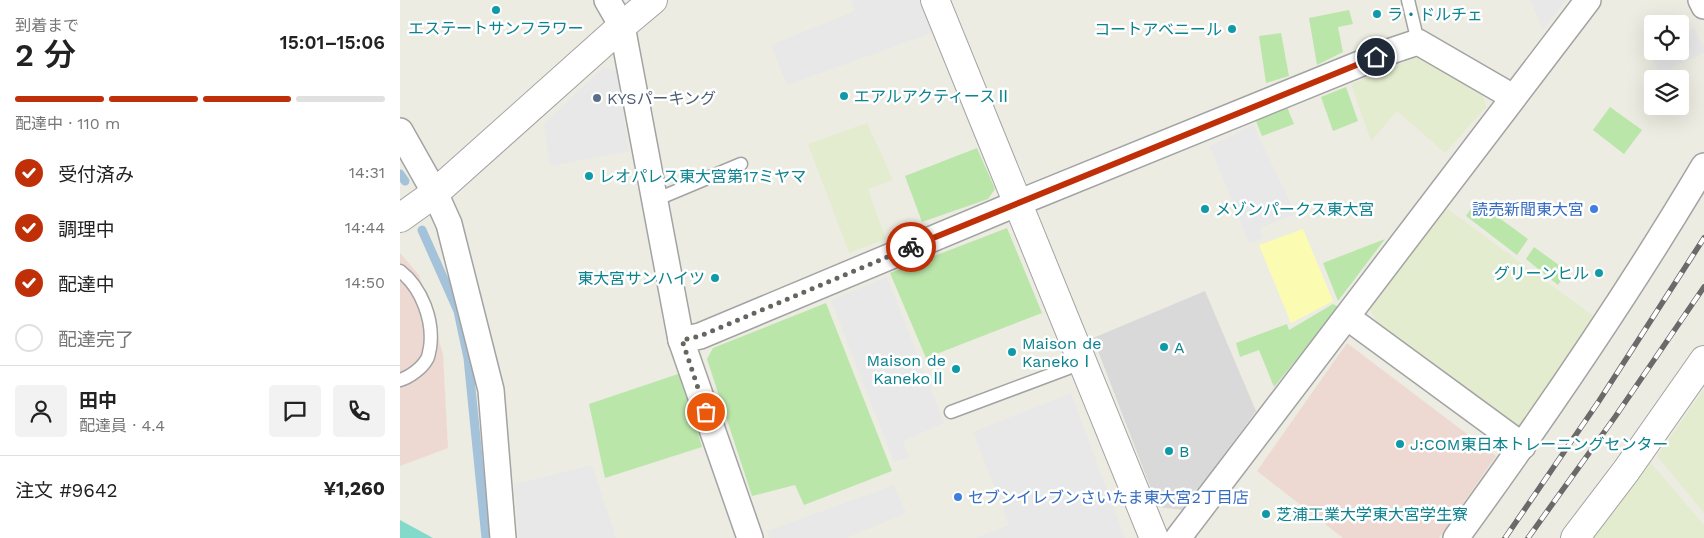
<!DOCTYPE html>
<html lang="ja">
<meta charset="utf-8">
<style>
body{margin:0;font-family:"Work Sans","Noto Sans JP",sans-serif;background:#f2f2f2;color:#222;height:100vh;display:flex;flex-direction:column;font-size:19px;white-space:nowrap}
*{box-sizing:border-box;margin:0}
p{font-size:16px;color:#767676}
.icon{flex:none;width:28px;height:28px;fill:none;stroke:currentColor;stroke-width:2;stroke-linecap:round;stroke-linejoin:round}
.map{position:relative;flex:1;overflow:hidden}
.drawer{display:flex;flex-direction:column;background:#fff;width:400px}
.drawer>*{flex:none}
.buttons{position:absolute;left:1244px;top:15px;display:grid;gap:10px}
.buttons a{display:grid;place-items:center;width:45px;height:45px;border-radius:5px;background:#fff;box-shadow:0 5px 20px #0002;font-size:25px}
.pin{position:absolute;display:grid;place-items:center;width:42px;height:42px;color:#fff;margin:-21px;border:2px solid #fff;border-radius:50%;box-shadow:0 1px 5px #0007}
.courier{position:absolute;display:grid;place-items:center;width:50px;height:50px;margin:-25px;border:4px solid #c03008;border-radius:50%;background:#fff;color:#222;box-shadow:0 1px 6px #0007}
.headline em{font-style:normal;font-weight:600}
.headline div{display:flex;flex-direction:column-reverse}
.headline{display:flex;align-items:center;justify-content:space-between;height:85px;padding:0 15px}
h1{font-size:32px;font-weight:600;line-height:38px}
.bar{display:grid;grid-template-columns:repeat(4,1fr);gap:8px 5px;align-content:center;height:60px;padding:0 15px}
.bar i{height:6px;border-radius:4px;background:#e0e0e0}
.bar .on{background:#c03008}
.bar p{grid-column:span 4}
.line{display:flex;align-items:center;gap:12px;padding:0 15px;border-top:1px solid #e0e0e0}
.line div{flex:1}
.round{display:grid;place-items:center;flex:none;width:52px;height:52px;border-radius:5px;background:#f2f2f2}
ol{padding:0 15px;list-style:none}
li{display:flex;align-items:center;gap:15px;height:55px}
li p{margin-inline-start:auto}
li .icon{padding:5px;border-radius:50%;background:#c03008;color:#fff;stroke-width:4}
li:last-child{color:#767676}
li i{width:28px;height:28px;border:2px solid #e0e0e0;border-radius:50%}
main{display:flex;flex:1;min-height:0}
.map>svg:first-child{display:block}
.residential{fill:#dad9d9}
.commercial{fill:#eed9d2}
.farmland{fill:#e3ecce}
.grass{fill:#bae6aa}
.sand{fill:#fbfcb2}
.pitch{fill:#83dacb}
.parking{fill:#e8e8e8}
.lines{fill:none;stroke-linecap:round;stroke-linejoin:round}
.stream{stroke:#a4c2d9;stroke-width:9}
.service-casing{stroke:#a3a3a3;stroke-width:15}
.minor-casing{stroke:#a3a3a3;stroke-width:28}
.tertiary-casing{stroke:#a3a3a3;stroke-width:30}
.service{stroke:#fff;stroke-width:12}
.minor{stroke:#fff;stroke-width:25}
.tertiary{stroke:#fff;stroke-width:28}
.rail-casing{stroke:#6a6a6a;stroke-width:5.5}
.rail{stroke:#fff;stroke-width:4;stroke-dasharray:11;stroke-linecap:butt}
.done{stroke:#656561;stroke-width:5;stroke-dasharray:0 9}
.route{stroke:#c03008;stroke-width:6}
.culture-dot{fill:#0f9aa8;stroke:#fff;stroke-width:2}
.service-dot{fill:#5c6f8a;stroke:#fff;stroke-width:2}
.shop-dot{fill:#3f7fe0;stroke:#fff;stroke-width:2}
.labels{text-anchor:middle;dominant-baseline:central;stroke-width:5;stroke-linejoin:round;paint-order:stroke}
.culture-label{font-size:16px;fill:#0d838f;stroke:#fff;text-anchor:start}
.service-label{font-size:16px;fill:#4e5e75;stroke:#fff;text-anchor:start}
.shop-label{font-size:16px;fill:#366cbe;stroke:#fff;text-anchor:end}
</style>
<main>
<section class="drawer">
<div class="headline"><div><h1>2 分</h1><p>到着まで</p></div><em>15:01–15:06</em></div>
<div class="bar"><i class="on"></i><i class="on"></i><i class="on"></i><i></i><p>配達中 · 110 m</p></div>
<ol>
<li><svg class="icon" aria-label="check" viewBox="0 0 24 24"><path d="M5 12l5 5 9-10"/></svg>受付済み<p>14:31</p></li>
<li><svg class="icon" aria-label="check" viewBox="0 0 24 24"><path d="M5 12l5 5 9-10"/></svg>調理中<p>14:44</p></li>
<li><svg class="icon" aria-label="check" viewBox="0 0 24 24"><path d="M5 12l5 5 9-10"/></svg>配達中<p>14:50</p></li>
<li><i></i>配達完了</li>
</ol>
<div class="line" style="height:90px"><a class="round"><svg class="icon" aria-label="person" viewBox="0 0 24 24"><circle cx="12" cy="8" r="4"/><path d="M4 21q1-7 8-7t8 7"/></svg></a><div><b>田中</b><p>配達員 · 4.4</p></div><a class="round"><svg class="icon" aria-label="chat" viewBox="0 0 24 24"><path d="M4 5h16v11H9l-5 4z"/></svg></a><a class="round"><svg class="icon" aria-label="phone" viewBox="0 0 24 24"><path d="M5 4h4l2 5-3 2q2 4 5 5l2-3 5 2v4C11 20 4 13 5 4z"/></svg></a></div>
<div class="line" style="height:65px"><div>注文 #9642</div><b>¥1,260</b></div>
</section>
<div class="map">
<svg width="1304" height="538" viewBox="0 0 1304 538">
<rect width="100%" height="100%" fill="#edece2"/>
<polygon class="residential" points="805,291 856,411 784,510 758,507 693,338"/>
<g class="commercial">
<polygon points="0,253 19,275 43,354 48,448 0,466"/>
<polygon points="947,343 1096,456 1039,538 943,538 857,471"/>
</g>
<g class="farmland">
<polygon points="1017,57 1082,92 1086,107 1045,153 997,111 971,141 951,84"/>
<polygon points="467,123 493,180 468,189 486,239 449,253 408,144"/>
<polygon points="1046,208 1196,318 1128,423 1115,426 977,323 969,307"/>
<polygon points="1304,389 1304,513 1257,456"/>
<polygon points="1250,462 1304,525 1304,538 1192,538"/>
</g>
<g class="grass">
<polygon points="949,10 953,24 938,27 943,52 917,65 909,18"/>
<polygon points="881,33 889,76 866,83 859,36"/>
<polygon points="946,87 958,121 933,131 921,97"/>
<polygon points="887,107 894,124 862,136 856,121"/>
<polygon points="1210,107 1242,130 1224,154 1193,130"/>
<polygon points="577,148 595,189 588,199 522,222 505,176"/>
<polygon points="1076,201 1128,239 1117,255 1066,216"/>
<polygon points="607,228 642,313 526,358 490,273"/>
<polygon points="985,239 938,301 923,263"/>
<polygon points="1134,247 1167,271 1158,285 1126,259"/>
<polygon points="426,303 492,471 404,505 395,485 352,496 307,359 313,348"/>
<polygon points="933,304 939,307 874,387 859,350 840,357 836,343 887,324 889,330"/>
<polygon points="281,373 302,447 205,478 189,404"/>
</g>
<polygon class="sand" points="903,229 933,301 891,323 859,245"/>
<polygon class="pitch" points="0,520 33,538 0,538"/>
<g class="parking">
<polygon points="452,0 519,0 532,33 387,85 371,45 455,11"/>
<polygon points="1130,0 1166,0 1143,29"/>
<polygon points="1294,28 1304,49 1304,53 1260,74 1248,51 1252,49 1252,51 1280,51 1280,35"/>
<polygon points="204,67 217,71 229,151 151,166 143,125"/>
<polygon points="853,125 896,214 860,228 863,238 849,243 810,146"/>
<polygon points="487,277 544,423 503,441 509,458 494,462 431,300"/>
<polygon points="671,393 725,538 575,538 609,525 573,432"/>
<polygon points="192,465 216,538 119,538 114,484"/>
<polygon points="494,485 506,513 447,538 369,538 367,531"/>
</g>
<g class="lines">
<g class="stream">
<polyline points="0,174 5,181"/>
<polyline points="22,230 58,311 68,358 86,538"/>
</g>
<defs>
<g id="service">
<polyline points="1008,0 1018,42"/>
<polyline points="255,200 341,164"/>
<path d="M0,271C22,288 34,321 30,348C29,351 29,356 27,359C22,368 10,377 0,380"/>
<polyline points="551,412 682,363"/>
</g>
<g id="minor">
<polyline points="207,0 222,26 281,340 350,538"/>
<polyline points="1301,0 1304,6"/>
<polyline points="0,131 35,193 49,224 91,390 103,538"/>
<polyline points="947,317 1123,446"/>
<polyline points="281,340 300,336 618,203 994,50 1018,42 1113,97"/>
<polyline points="778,538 1188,0"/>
<path d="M1056,538C1144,417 1228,294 1304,166"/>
</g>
<g id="tertiary">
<polyline points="535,0 754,538"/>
<polyline points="0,218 35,193 222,26 253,0"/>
<polyline points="1175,538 1226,471 1304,360"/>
</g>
</defs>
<use href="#service" class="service-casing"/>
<use href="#minor" class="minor-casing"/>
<use href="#tertiary" class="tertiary-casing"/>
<use href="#service" class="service"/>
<use href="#minor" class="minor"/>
<use href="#tertiary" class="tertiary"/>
<defs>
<g id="rail">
<polyline points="1105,538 1199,401 1304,238"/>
<polyline points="1128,538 1215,417 1304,287"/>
</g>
</defs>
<use href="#rail" class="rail-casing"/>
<use href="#rail" class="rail"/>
</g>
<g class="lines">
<polyline class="done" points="306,412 282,340 300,336 511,247"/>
<polyline class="route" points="511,247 976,57"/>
</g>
<g class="culture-dot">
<circle cx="96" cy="10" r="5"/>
<circle cx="977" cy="14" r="5"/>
<circle cx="832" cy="29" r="5"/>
<circle cx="444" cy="96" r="5"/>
<circle cx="189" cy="176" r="5"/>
<circle cx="805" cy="209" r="5"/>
<circle cx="1199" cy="273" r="5"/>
<circle cx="315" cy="278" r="5"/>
<circle cx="764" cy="347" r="5"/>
<circle cx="612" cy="352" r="5"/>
<circle cx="556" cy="369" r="5"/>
<circle cx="1000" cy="444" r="5"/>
<circle cx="769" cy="451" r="5"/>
<circle cx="866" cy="514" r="5"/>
</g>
<circle class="service-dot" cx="197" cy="98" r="5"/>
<g class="shop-dot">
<circle cx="1194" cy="209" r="5"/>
<circle cx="558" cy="497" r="5"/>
</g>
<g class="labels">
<g class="culture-label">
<text x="987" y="14">ラ・ドルチェ</text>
<text x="96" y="28" text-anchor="middle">エステートサンフラワー</text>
<text x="822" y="29" text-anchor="end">コートアベニール</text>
<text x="454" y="96">エアルアクティースⅡ</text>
<text x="199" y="176">レオパレス東大宮第17ミヤマ</text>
<text x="815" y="209">メゾンパークス東大宮</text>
<text x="1189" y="273" text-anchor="end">グリーンヒル</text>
<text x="305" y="278" text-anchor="end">東大宮サンハイツ</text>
<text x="622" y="343">Maison de<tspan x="622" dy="18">KanekoⅠ</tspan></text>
<text x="774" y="347">A</text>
<text x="546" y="360" text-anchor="end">Maison de<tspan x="546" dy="18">KanekoⅡ</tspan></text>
<text x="1010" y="444">J:COM東日本トレーニングセンター</text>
<text x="779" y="451">B</text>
<text x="876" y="514">芝浦工業大学東大宮学生寮</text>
</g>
<g class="service-label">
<text x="207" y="98">KYSパーキング</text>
</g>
<g class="shop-label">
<text x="1184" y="209">読売新聞東大宮</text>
<text x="568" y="497" text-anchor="start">セブンイレブンさいたま東大宮2丁目店</text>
</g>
</g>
</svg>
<div class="buttons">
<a><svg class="icon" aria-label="locate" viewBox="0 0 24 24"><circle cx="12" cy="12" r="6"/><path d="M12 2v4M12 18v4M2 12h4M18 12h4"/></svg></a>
<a><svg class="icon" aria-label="layers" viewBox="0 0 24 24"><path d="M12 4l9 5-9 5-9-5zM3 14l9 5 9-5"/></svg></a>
</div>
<div class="pin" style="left:306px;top:412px;background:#ea580c"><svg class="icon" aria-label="bag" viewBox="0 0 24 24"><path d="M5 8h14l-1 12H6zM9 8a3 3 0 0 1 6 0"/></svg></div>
<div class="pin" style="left:976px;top:57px;background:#1f2937"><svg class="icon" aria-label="home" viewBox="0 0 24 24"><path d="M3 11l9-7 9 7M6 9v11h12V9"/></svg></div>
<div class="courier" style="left:511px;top:247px"><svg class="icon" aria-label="bike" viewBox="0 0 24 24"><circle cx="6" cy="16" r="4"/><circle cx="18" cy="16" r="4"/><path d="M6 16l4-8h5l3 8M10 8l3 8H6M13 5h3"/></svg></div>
</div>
</main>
